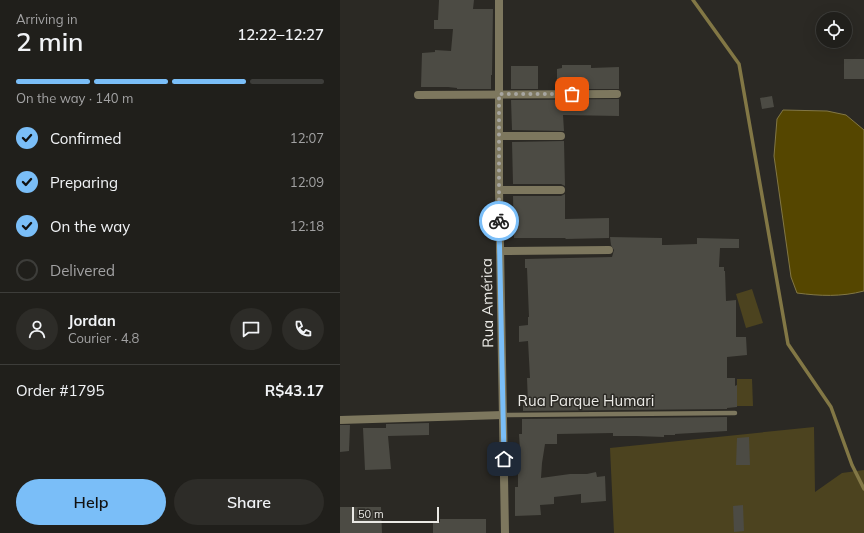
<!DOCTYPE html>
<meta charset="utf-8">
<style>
body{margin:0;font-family:Mulish,sans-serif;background:#2d2c28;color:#f1f3f6;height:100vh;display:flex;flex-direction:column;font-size:15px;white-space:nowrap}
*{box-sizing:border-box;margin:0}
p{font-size:13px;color:#a2a2a3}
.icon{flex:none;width:22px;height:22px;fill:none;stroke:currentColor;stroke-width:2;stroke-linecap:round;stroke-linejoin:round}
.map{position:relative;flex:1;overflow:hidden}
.side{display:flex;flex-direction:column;background:#201f1b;width:340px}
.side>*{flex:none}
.fabs{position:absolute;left:476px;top:12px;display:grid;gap:8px}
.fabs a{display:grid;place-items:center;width:36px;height:36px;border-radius:50%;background:#201f1b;box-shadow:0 4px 16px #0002,0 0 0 1px #3d3d3a;font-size:20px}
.scale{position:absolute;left:12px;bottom:10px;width:87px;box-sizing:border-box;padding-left:4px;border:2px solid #eae9e5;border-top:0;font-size:11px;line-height:14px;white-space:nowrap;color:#eae9e5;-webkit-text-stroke:3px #2b2924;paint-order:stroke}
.pin{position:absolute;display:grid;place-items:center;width:34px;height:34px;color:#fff;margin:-17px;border-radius:8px;box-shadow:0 2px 6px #0006}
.courier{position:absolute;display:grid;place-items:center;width:40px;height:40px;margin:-20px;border:3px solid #7abef8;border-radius:50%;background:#fff;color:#222;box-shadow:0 1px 5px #0007}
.head em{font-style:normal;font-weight:600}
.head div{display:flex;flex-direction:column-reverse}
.head{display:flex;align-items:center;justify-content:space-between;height:68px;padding:0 16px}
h1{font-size:26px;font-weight:600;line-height:30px}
.bar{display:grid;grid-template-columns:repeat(4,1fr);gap:6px 4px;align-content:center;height:48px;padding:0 16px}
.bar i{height:5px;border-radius:3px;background:#3d3d3a}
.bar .on{background:#7abef8}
.bar p{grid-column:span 4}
.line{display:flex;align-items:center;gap:10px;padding:0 16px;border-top:1px solid #3d3d3a}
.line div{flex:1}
.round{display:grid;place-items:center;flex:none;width:42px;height:42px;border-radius:21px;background:#2d2c28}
ol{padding:0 16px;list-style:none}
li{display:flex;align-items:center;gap:12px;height:44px}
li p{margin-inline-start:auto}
li .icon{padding:4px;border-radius:50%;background:#7abef8;color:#111;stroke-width:4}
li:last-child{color:#a2a2a3}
li i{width:22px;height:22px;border:2px solid #3d3d3a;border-radius:50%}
.primary-button{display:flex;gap:8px;margin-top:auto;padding:8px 16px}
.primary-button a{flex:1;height:46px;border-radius:24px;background:#7abef8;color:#111;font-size:16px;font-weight:600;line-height:46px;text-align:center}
.primary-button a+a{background:#2d2c28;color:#f1f3f6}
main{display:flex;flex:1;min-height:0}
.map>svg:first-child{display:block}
.green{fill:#4c431f}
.water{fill:#554600;stroke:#827745}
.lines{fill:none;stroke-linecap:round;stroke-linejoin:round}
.stream{stroke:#827745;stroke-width:3.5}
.building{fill:#4c4b44}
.service{stroke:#7d775e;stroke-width:4.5}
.minor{stroke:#7d775e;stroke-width:8}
.done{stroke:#a7a6a1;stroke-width:4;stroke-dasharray:0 7.2}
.route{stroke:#7abef8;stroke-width:5}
.labels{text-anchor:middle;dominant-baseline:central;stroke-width:3;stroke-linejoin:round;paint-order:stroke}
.street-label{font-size:15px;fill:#eae9e5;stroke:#2b2924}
</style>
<main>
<section class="side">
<div class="head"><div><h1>2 min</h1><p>Arriving in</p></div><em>12:22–12:27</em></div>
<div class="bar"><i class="on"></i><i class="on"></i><i class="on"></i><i></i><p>On the way · 140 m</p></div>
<ol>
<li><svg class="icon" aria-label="check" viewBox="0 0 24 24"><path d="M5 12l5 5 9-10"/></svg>Confirmed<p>12:07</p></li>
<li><svg class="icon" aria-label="check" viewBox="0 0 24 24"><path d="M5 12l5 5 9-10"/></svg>Preparing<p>12:09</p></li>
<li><svg class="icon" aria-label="check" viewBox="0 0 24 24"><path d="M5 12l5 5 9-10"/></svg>On the way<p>12:18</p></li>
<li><i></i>Delivered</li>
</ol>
<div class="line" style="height:72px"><a class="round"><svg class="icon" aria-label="person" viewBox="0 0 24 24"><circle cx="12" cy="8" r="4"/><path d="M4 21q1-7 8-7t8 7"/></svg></a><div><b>Jordan</b><p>Courier · 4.8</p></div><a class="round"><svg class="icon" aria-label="chat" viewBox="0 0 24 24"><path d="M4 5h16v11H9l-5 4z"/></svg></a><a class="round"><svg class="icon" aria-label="phone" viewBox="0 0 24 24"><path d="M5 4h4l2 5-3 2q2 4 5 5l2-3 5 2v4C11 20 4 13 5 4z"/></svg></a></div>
<div class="line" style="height:52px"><div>Order #1795</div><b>R$43.17</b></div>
<div class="primary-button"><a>Help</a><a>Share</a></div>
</section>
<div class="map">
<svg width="524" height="533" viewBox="0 0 524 533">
<rect width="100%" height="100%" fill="#2b2924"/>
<g class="green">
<polygon points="412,289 423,323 406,328 396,294"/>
<polygon points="397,379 412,379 413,406 397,406"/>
<polygon points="474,427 475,492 502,473 524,470 524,533 274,533 270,448"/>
</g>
<path class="water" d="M443,110L487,111L506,115L524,130V291C501,297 480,296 457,293L451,277L434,156L437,119Z"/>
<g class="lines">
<polyline class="stream" points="353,0 399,64 448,344 491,407 512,465 524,489"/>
</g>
<g class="building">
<polygon points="99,0 134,0 133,9 153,9 152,75 151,75 151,89 117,89 117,88 108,87 81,87 82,53 95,52 95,50 111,51 113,29 94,29 94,20 98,20"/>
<rect x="504" y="59" width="20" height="20"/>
<polygon points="222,65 251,65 251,68 279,67 279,89 217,89 217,69 222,68"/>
<rect x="171" y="66" width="27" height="23"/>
<polygon points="432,96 434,107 422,109 420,98"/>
<polygon points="279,99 279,116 223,115 224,131 172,130 171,100"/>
<polygon points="224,141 225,186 221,184 173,184 172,142"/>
<polygon points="225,194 225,219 269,218 269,238 225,239 226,238 174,238 173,196 221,196"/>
<polygon points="270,237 322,238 322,245 325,245 357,244 357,238 399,239 399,248 380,248 379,267 384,267 384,271 385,271 386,301 396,300 396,337 406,337 407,355 387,357 387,378 395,378 395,386 397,385 397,407 387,408 387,409 183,411 183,405 188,403 187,378 190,378 188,341 179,342 179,326 188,325 188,317 189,317 187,268 185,268 185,259 272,257 274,250 271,245"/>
<polygon points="387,417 387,431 335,434 335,435 324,435 324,437 296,436 273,436 273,433 217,434 217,444 205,444 202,463 201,478 230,474 247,474 256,472 257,477 265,476 266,501 241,503 241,494 214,497 214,504 200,505 201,515 175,516 175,487 178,487 178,469 176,469 176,450 180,450 179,434 182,434 182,419"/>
<polygon points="89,423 89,435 48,436 51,469 25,470 23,428 46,428 46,424"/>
<polygon points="0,425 10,425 9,451 0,452"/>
<polygon points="409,437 410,465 396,465 397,438"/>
<polygon points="403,505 404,531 394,532 393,506"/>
<polygon points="0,507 41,507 42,533 0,533"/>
<polygon points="100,519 146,519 146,533 93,533 93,522 100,522"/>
</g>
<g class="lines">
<polyline class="service" points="163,415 395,413"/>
<g class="minor">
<polyline points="159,0 159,190 165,533"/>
<polyline points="78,95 277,94"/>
<polyline points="159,136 221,136"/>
<polyline points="159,190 221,190"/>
<polyline points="160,251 269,250"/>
<polyline points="0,420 163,415"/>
</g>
</g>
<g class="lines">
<polyline class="done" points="159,221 159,94 232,94"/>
<polyline class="route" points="159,221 164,459"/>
</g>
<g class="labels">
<g class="street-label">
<text transform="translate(147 303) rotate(-91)">Rua América</text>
<text x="246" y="400">Rua Parque Humari</text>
</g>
</g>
</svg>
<div class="fabs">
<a><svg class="icon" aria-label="locate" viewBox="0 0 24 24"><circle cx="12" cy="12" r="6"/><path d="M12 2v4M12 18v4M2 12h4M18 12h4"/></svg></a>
</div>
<div class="scale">50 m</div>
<div class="pin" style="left:232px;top:94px;background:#ea580c"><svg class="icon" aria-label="bag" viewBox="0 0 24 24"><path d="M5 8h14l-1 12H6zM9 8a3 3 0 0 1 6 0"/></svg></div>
<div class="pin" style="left:164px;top:459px;background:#1f2937"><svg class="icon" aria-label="home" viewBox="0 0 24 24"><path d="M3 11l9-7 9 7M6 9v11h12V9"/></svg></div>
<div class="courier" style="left:159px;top:221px"><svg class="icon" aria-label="bike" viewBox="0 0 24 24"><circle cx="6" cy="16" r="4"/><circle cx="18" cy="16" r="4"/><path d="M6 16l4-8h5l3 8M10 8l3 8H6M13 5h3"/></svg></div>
</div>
</main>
